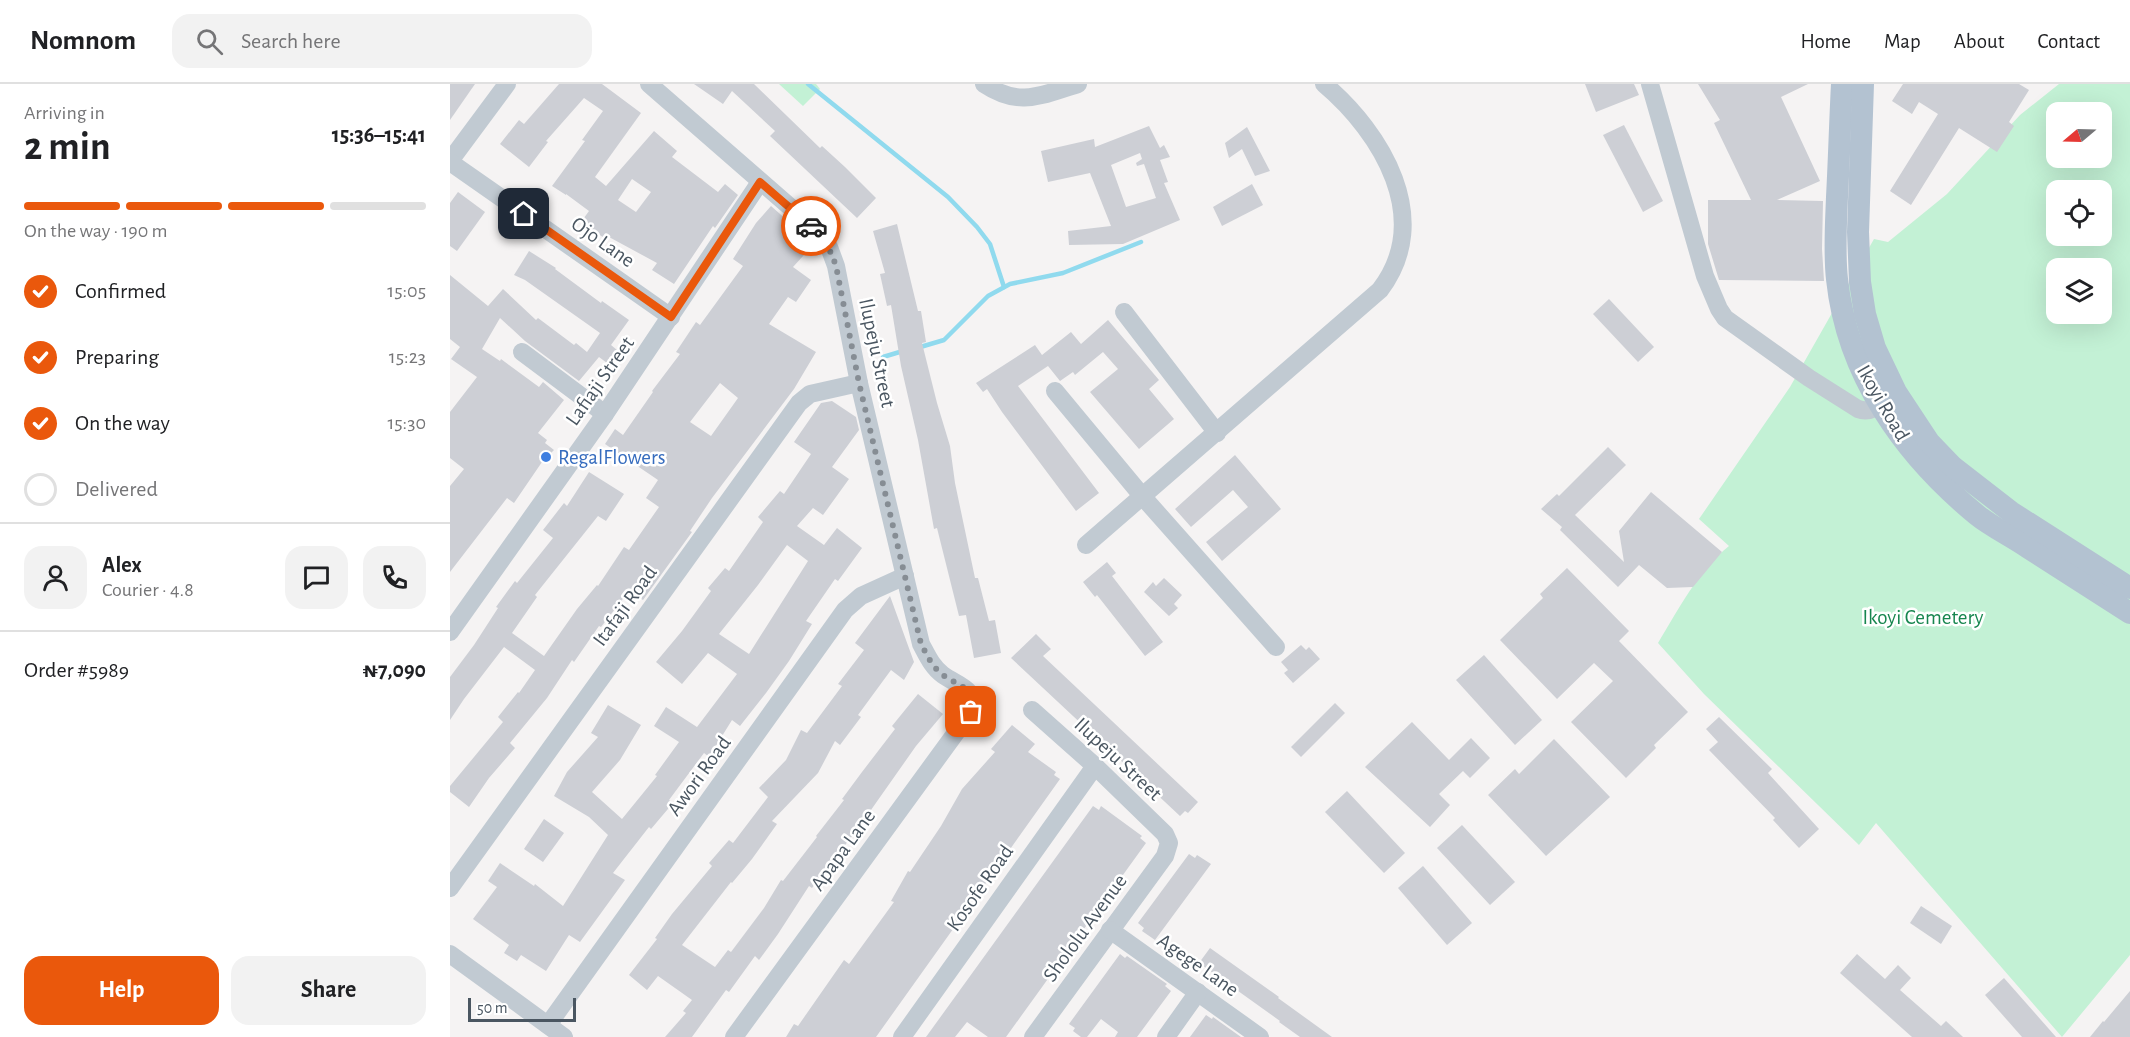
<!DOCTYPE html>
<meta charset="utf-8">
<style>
body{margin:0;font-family:"Alegreya Sans",sans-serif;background:#f2f2f2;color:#202124;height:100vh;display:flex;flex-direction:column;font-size:22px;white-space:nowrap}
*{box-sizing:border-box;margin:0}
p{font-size:20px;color:#757577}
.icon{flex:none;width:33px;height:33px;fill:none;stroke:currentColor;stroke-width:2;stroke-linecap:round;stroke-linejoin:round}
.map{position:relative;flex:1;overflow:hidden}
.side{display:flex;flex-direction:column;background:#fff;width:450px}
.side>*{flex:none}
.needle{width:39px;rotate:251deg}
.tools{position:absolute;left:1596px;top:18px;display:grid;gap:12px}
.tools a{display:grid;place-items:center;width:66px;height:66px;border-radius:12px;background:#fff;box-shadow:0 6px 24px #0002;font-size:30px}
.scale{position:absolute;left:18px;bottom:15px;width:108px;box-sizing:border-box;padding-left:6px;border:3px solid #4a5661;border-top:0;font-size:16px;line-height:21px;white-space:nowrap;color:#4a5661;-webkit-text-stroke:4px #fff;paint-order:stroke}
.pin{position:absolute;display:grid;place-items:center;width:51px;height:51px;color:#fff;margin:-26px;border-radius:12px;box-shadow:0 3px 9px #0006}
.courier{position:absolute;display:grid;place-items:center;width:60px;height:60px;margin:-30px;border:4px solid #ea580c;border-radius:50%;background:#fff;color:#222;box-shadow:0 2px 8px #0007}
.headline em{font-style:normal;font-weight:700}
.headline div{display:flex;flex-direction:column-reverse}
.headline{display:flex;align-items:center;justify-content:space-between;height:102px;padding:0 24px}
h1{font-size:39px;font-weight:700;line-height:45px}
.bar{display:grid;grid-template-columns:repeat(4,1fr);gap:9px 6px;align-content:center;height:72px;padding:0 24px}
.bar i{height:8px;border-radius:4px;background:#e0e0e0}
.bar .active{background:#ea580c}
.bar p{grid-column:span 4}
.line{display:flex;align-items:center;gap:15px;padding:0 24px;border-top:2px solid #e0e0e0}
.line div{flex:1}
.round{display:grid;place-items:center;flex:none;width:63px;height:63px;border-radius:18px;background:#f2f2f2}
ol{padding:0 24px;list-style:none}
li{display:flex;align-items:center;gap:18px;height:66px}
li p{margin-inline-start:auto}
li .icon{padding:6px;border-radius:50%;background:#ea580c;color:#fff;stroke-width:4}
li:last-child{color:#757577}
li i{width:33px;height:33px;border:3px solid #e0e0e0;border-radius:50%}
.cta{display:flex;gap:12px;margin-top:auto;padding:12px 24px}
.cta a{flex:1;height:69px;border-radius:18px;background:#ea580c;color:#fff;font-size:24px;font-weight:700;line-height:69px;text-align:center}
.cta a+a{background:#f2f2f2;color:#202124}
header{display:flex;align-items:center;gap:36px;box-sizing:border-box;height:84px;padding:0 30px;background:#fff;border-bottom:2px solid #e0e0e0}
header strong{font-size:28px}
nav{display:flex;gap:33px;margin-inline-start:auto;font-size:21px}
.search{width:420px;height:54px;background:#f2f2f2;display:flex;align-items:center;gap:15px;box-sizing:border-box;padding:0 21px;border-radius:18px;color:#757577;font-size:22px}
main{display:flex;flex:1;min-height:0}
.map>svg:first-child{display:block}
.green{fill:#c3f1d5;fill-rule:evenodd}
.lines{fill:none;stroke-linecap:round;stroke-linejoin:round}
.stream{stroke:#90daee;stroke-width:4.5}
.building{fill:#cdcfd5;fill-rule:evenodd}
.minor{stroke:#c1cad2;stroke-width:18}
.major{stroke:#b3c2d1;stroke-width:22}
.done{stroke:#868d94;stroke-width:6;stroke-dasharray:0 10.8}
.route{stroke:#ea580c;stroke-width:8}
.shop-dot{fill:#3f7fe0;stroke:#fff;stroke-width:2}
.labels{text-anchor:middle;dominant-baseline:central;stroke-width:5;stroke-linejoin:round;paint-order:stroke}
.street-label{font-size:21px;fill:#4a5661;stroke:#fff}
.shop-label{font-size:21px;fill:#366cbe;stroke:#fff;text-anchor:start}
.park-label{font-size:21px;fill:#17864f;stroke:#fff}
</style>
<header>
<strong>Nomnom</strong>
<div class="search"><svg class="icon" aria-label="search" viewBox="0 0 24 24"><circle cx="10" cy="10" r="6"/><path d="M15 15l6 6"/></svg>Search here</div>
<nav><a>Home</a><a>Map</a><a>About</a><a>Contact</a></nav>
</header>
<main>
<section class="side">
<div class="headline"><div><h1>2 min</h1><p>Arriving in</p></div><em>15:36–15:41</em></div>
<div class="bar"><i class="active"></i><i class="active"></i><i class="active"></i><i></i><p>On the way · 190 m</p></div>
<ol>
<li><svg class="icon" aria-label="check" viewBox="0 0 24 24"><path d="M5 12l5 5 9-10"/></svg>Confirmed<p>15:05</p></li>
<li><svg class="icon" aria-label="check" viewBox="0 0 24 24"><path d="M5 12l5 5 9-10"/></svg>Preparing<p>15:23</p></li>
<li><svg class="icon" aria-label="check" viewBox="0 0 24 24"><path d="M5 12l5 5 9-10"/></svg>On the way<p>15:30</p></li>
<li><i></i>Delivered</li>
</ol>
<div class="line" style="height:108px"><a class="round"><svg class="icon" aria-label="person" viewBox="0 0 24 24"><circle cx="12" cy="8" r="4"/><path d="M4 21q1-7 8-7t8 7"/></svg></a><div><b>Alex</b><p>Courier · 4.8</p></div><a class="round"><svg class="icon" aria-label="chat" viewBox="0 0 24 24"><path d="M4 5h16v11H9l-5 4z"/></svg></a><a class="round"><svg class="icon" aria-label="phone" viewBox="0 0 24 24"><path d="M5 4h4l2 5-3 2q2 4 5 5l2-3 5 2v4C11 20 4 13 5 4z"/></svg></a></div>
<div class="line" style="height:78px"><div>Order #5989</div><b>₦7,090</b></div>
<div class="cta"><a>Help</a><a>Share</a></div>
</section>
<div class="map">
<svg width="1680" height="953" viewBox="0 0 1680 953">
<rect width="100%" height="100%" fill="#f5f3f3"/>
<g class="green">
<polygon points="329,0 366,0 370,5 353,22"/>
<path d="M1609,0H1680V871L1612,953L1426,739L1409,761L1254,610L1208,559C1228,526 1248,487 1279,462L1249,435L1340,303L1424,155L1438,158L1497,110L1570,31ZM1606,28H1652V74H1606ZM1606,106H1652V152H1606ZM1606,184H1652V230H1606Z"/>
</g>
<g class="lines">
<g class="stream">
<polyline points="358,0 498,113 527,143 540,160 554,203"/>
<polyline points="467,264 494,256 538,212 560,200 613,189 691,158"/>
<polyline points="433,273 453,267"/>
</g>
</g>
<g class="building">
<polygon points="0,0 25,0 0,36"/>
<path d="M109,0H152L191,29L145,93L156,102L204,47L227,67L222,73L268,108L275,100L288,111L265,144L263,142L224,200L202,186L207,179L159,153L157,156L131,138L139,127L116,110V111L102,102L135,57L132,56L153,27L134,14L96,57L98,58L79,83L50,60L69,36L74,40ZM182,95L201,108L186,128L168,116Z"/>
<polygon points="244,0 304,0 370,64 372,62 395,83 426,114 407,134 320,52 325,47 282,7 273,20"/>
<polygon points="1135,0 1184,0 1189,11 1146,28"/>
<polygon points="1248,0 1358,0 1331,13 1370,97 1327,116 1373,117 1372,165 1374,197 1269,196 1258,160 1258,116 1301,116 1264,39 1270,36"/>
<polygon points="1453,0 1569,0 1579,6 1559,38 1564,42 1547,68 1509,44 1461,121 1440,107 1488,30 1469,18 1462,30 1442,17"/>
<polygon points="1174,41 1213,117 1193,128 1153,51"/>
<path d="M699,42L710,64L714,61L720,73L710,76L718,98L714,99L730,136L673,160L619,161L618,147L661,142L640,89L598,98L591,67L644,55L645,63ZM690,69L692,75L686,79L687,82L694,80L706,114L676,123L661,81Z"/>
<polygon points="797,43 820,87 805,92 792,65 779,74 775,59"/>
<polygon points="802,100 813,121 772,142 763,123"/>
<polygon points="8,108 35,128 7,167 0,162 0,119"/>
<path d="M321,122L364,160L343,183L361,196L346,218L338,213L319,240L366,268L344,305L262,414L240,447L242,448L193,516L179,507L151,543L149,542L124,578L122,576L97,614L60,659L65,664L39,694L19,723L0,708V702L53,638L48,633L68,608L69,609L85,586L54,563L14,615L0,636V593L24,561L48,524L46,523L65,497L67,499L103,454L93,446L114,419L117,422L139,388L174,410L156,437L148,432L85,511L87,513L62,549L94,572L127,525L147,501L148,502L174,463L179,466L209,423L196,414L208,396L155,360L165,345L173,351L203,308L202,307L230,270L226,268L246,238L250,241L293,182L283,175L306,139ZM270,299L288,314L261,352L240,338Z"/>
<polygon points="447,140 468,227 471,227 476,258 472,259 487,319 500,362 505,399 525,494 528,494 539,537 545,536 551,569 524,574 516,531 509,532 487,444 484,445 468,356 451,282 441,221 437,222 430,190 435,189 423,147"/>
<polygon points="79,167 106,184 105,185 151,219 152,217 179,236 161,261 167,266 157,279 149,273 129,297 75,257 50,234 32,265 50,277 51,275 89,303 93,298 114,316 88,349 97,356 95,359 104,366 92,378 64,419 57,414 0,488 0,402 14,385 0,374 0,328 27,293 1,275 10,263 0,255 0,191 38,222 53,205 86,236 88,234 124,261 126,259 137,268 150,249 75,196 64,191"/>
<polygon points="1159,215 1204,263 1188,278 1143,230"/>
<polygon points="658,236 709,296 699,305 724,335 689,365 640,308 668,285 653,268 625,291 623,288 610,297 598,282 568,302 649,409 626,427 552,328 537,305 533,308 526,299 585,261 592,271 621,248 631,260"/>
<path d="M382,317L406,333L409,346L382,383L399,395L373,431L363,424L347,442L374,461L387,444L412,464L388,497L385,495L356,537L362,540L339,577L316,609L290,642L282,636L259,673L254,669L219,716L223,719L201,745L199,743L163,789L175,796L130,858L119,851L96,887L71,871L67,877L54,869L59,861L23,835L47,803L38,797L50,779L84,802L85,800L113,822L158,751L139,733L104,712L117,688L148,653L141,649L158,621L191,641L170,676L142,708L172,735L207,692L205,691L229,658L204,642L216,623L247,643L287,590L258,569L232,600L206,578L232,547L261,507L258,504L275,484L279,487L313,438L308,433L330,407L334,410L361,370L344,358L371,319ZM337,461L358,477L299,570L269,550L308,501Z"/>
<polygon points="1158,363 1176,381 1125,431 1174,478 1169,447 1201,408 1272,468 1243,503 1217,504 1189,481 1168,503 1110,446 1112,443 1091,425 1107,410 1109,412"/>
<polygon points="785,371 831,425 772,477 756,458 798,423 783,406 741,443 725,425"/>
<polygon points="657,478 666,489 662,492 713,558 695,572 647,511 645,513 633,498"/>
<polygon points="1117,484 1179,547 1169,557 1238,628 1204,661 1206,664 1176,694 1121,638 1163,597 1144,579 1107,615 1050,556 1093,514 1090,510"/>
<polygon points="714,494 732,511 724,520 728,524 719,532 694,508 703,498 706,502"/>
<polygon points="440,512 464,578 454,596 441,586 408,631 411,633 390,661 385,657 368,689 322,737 327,740 302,775 282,799 281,798 232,861 265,883 278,866 281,868 314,824 331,796 333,797 367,753 366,752 394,716 392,715 412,688 445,645 442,642 468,610 493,630 466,662 409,743 362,804 359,802 328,850 309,876 305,872 279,908 276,906 242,953 215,953 236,929 233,927 242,916 208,892 197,906 179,891 207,855 205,854 222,830 262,782 259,779 279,756 283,759 318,713 309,704 336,676 351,646 357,649 392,602 388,600 414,566 405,559"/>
<polygon points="586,550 601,565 593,572 748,718 738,729 735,727 730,732 561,574"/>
<polygon points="851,561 856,566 859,563 870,575 843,599 834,589 838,586 831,578"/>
<polygon points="1034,571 1092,636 1065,661 1006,596"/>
<polygon points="885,619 895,629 851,673 841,663"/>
<polygon points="1269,633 1322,685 1318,689 1369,745 1349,764 1323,736 1325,734 1259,666 1268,658 1256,645"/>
<polygon points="962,638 999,676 1021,654 1040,674 1020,694 1013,687 989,710 1000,721 980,743 915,683"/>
<polygon points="562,641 585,660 578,668 606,688 604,691 610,695 426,953 336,953 344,940 348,942 394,876 399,880 444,818 441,817 458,787 460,788 491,742 512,705 545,668 541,665"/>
<polygon points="1104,655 1160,713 1096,772 1038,711 1065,685 1069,690"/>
<polygon points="897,707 955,769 934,789 875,728"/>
<polygon points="643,722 649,726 651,722 692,752 690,754 696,759 556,953 538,953 517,938 505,953 476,953"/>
<polygon points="94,735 114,749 93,778 74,765"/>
<polygon points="1012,741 1065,798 1040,821 987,764"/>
<polygon points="739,770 745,774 747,771 761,780 705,856 692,847 694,844 688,839"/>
<polygon points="973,782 1022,839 997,861 948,804"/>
<polygon points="1471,822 1502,842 1491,860 1460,839"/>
<polygon points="760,864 829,913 828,914 882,953 850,953 829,938 830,937 749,879"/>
<polygon points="670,870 675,874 677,872 717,900 715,902 721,907 687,953 665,953 668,948 651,935 637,953 631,953 623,947 625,944 619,940"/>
<polygon points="1407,870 1435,895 1448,881 1461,894 1450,906 1491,942 1496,937 1513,953 1462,953 1390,889"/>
<polygon points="1554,894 1606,953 1572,953 1535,911"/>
<polygon points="1680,907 1680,953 1640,953 1653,937 1654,938"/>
<polygon points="756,931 762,935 763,933 791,953 740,953"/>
</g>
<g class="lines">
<g class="minor">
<path d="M199,0L370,149L379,163L386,182L409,299L471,560C477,571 482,583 493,591C508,602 528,604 521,628L284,953"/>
<path d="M534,0C570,24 591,11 628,0"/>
<path d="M1200,0L1255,192L1269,225L1275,234L1359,294L1408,325C1421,330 1429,321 1440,312"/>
<polyline points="0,77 57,0"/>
<polyline points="0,78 221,233"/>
<polyline points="674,228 767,349"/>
<polyline points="72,268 155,330"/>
<polyline points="605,307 693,413 826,563"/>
<path d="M636,461L930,206C984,135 932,49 874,0"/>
<polyline points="0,548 155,330 310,98"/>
<polyline points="582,626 645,682 715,750 719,759 715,772 583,953"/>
<polyline points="0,804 349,319 360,310 409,299"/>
<polyline points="660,846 810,953"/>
<polyline points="0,870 114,953"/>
<polyline points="98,941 395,526 411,512 455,492"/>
<polyline points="452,953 645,682"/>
<polyline points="716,953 748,908"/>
</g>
<g class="major">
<path d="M1392,0C1390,38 1389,76 1387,113C1386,141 1384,168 1387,195C1397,291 1454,371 1527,431C1542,443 1561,452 1577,463C1611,485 1646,507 1680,529"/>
<polyline points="1413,0 1408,148 1410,198 1415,230 1425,264 1446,308 1479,358 1503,383 1561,428 1680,504"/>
</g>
</g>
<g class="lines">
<path class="done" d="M361,142C374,153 380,165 386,182L409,299L471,560C477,571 482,583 493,591C508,602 528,604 521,628"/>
<polyline class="route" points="74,130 221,233 310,98 361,142"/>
</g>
<circle class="shop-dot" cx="96" cy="373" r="6"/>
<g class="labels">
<g class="street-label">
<text transform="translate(153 158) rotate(35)">Ojo Lane</text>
<text transform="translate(427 269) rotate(78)">Ilupeju Street</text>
<text transform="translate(150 297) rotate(-55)">Lafiaji Street</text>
<text transform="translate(1433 319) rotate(60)">Ikoyi Road</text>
<text transform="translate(175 522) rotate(-54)">Itafaji Road</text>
<text transform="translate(668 675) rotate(43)">Ilupeju Street</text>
<text transform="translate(249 692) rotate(-54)">Awori Road</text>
<text transform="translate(393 766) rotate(-54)">Apapa Lane</text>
<text transform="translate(530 804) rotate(-55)">Kosofe Road</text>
<text transform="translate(635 844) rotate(-54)">Shololu Avenue</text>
<text transform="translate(748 881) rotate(35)">Agege Lane</text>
</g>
<g class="shop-label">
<text x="108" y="373">RegalFlowers</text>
</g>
<g class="park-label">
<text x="1473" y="533">Ikoyi Cemetery</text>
</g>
</g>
</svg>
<div class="tools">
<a><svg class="needle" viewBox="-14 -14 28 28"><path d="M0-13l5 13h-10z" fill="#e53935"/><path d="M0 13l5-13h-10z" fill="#757577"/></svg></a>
<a><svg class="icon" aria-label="locate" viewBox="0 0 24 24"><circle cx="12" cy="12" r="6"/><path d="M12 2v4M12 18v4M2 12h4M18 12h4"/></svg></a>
<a><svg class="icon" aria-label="layers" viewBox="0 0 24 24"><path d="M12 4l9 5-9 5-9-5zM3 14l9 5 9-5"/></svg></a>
</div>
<div class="scale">50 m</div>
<div class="pin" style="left:521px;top:628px;background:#ea580c"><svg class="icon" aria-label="bag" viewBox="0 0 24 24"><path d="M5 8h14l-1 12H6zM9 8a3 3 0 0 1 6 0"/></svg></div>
<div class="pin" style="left:74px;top:130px;background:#1f2937"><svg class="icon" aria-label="home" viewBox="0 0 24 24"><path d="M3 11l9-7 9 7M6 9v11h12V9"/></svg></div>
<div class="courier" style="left:361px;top:142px"><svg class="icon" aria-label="car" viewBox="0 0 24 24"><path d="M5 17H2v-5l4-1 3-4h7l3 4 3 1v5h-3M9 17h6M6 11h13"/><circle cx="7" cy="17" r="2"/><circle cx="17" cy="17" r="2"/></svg></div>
</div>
</main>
